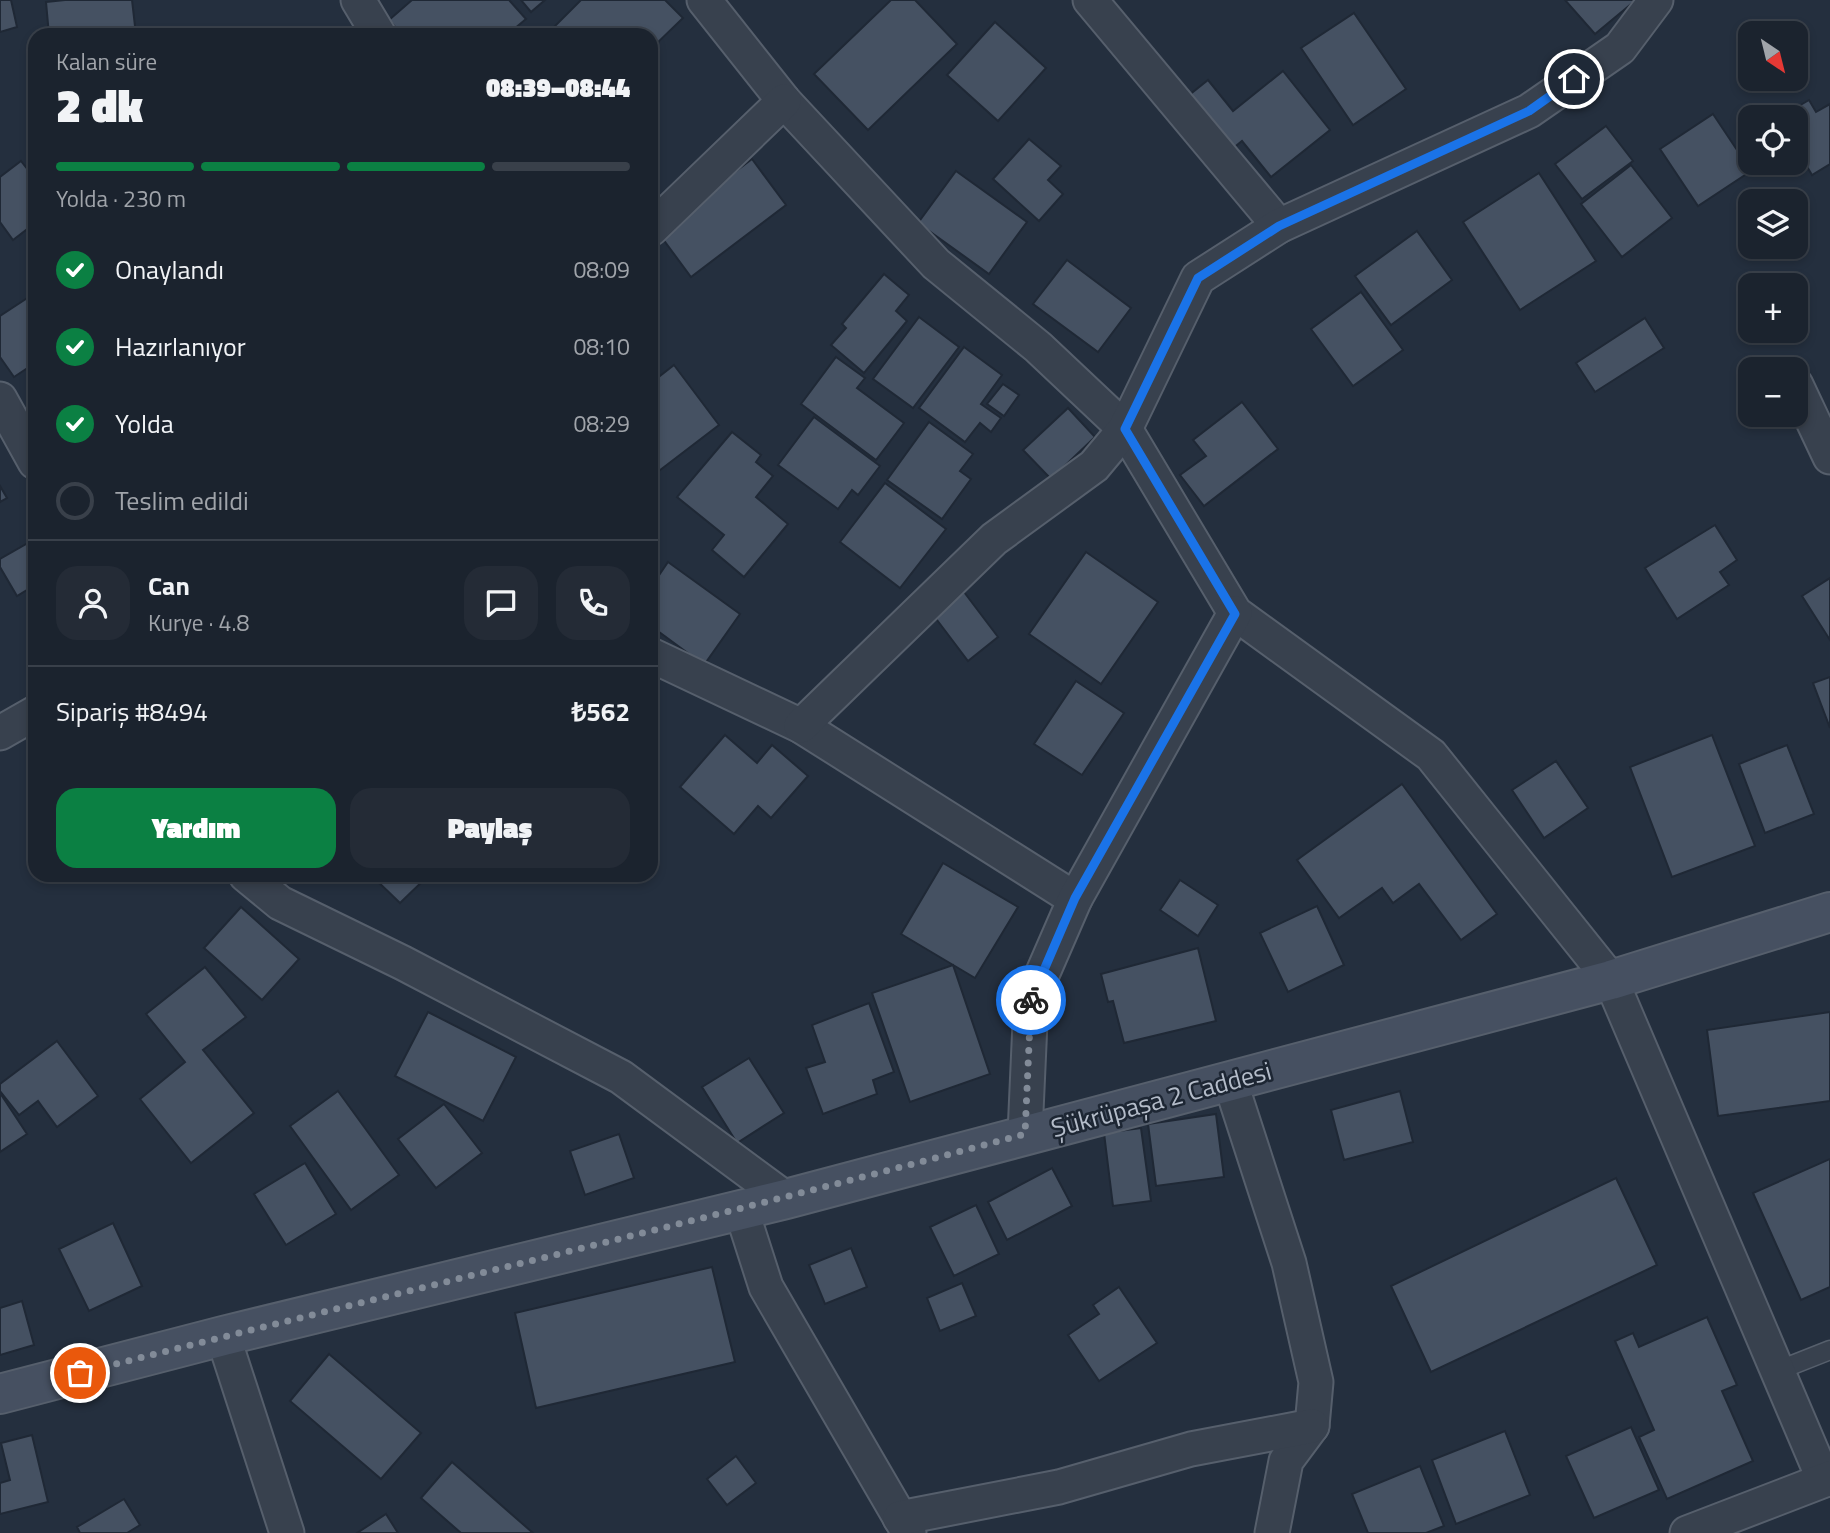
<!DOCTYPE html>
<html lang="tr">
<meta charset="utf-8">
<style>
body{margin:0;font-family:"Titillium Web",sans-serif;background:#242b36;color:#f1f3f6;height:100vh;display:flex;flex-direction:column;font-size:26px;white-space:nowrap}
*{box-sizing:border-box;margin:0}
p{font-size:23px;color:#a0a4aa}
.icon{flex:none;width:38px;height:38px;fill:none;stroke:currentColor;stroke-width:2;stroke-linecap:round;stroke-linejoin:round}
.map{position:relative;flex:1;overflow:hidden}
.side{position:absolute;left:28px;top:28px;width:630px;height:854px;display:flex;flex-direction:column;background:#1b232e;border-radius:21px;box-shadow:0 4px 10px #0003,0 0 0 2px #39404a}
.side>*{flex:none}
.needle{width:46px;rotate:145deg}
.fabs{position:absolute;left:1738px;top:21px;display:grid;gap:14px}
.fabs a{display:grid;place-items:center;width:70px;height:70px;border-radius:14px;background:#1b232e;box-shadow:0 4px 10px #0003,0 0 0 2px #39404a;font-size:35px}
.pin{position:absolute;display:grid;place-items:center;width:60px;height:60px;color:#fff;margin:-30px;border:4px solid #fff;border-radius:50%;box-shadow:0 2px 7px #0007}
.courier{position:absolute;display:grid;place-items:center;width:70px;height:70px;margin:-35px;border:5px solid #1a73e8;border-radius:50%;background:#fff;color:#222;box-shadow:0 2px 9px #0007}
.overview em{font-style:normal;font-weight:800}
.overview div{display:flex;flex-direction:column-reverse}
.overview{display:flex;align-items:center;justify-content:space-between;height:119px;padding:0 28px}
h1{font-size:46px;font-weight:800;line-height:52px}
.bar{display:grid;grid-template-columns:repeat(4,1fr);gap:10px 7px;align-content:center;height:84px;padding:0 28px}
.bar i{height:9px;border-radius:5px;background:#39404a}
.bar .current{background:#0b8043}
.bar p{grid-column:span 4}
.line{display:flex;align-items:center;gap:18px;padding:0 28px;border-top:2px solid #39404a}
.line div{flex:1}
.round{display:grid;place-items:center;flex:none;width:74px;height:74px;border-radius:21px;background:#242b36}
ol{padding:0 28px;list-style:none}
li{display:flex;align-items:center;gap:21px;height:77px}
li p{margin-inline-start:auto}
li .icon{padding:7px;border-radius:50%;background:#0b8043;color:#fff;stroke-width:4}
li:last-child{color:#a0a4aa}
li i{width:38px;height:38px;border:4px solid #39404a;border-radius:50%}
.cta{display:flex;gap:14px;margin-top:auto;padding:14px 28px}
.cta a{flex:1;height:80px;border-radius:21px;background:#0b8043;color:#fff;font-size:28px;font-weight:800;line-height:80px;text-align:center}
.cta a+a{background:#242b36;color:#f1f3f6}
.map>svg:first-child{display:block}
.building{fill:#455162;stroke:#1f2835;stroke-width:2}
.lines{fill:none;stroke-linecap:round;stroke-linejoin:round}
.lane-casing{stroke:#565f6c;stroke-width:21}
.street-casing{stroke:#565f6c;stroke-width:37}
.secondary-casing{stroke:#565f6c;stroke-width:42}
.lane{stroke:#38414e;stroke-width:18}
.street{stroke:#38414e;stroke-width:33}
.secondary{stroke:#465061;stroke-width:38}
.done{stroke:#828b98;stroke-width:7;stroke-dasharray:0 12.6}
.route{stroke:#1a73e8;stroke-width:9}
.labels{text-anchor:middle;dominant-baseline:central;stroke-width:5;stroke-linejoin:round;paint-order:stroke}
.street-label{font-size:26px;fill:#b4bcc9;stroke:#1d2633}
</style>
<div class="map">
<svg width="1830" height="1533" viewBox="0 0 1830 1533">
<rect width="100%" height="100%" fill="#242f3e"/>
<g class="building">
<polygon points="0,0 11,0 17,27 0,32"/>
<polygon points="65,0 132,0 136,35 49,35 46,2"/>
<polygon points="412,0 509,0 526,19 507,35 402,35 389,20"/>
<polygon points="521,0 545,0 531,12"/>
<polygon points="581,0 665,0 683,18 651,49 651,35 556,35 551,30"/>
<polygon points="891,0 915,0 957,44 868,130 814,74"/>
<polygon points="1565,0 1636,0 1595,34"/>
<polygon points="1354,13 1406,89 1353,125 1301,48"/>
<polygon points="995,22 1046,68 998,121 947,75"/>
<polygon points="1283,71 1330,130 1271,177 1242,141 1231,150 1188,96 1208,80 1233,111"/>
<polygon points="1809,100 1816,112 1830,104 1830,164 1812,175 1796,148 1796,117 1780,117"/>
<polygon points="1713,114 1751,171 1698,206 1660,149"/>
<polygon points="1606,126 1633,161 1582,199 1555,164"/>
<polygon points="1029,139 1061,166 1048,180 1063,194 1039,221 993,179"/>
<polygon points="752,159 786,205 691,277 657,231"/>
<polygon points="21,161 35,179 35,223 13,240 0,222 0,177"/>
<polygon points="1631,165 1672,218 1622,257 1581,204"/>
<polygon points="956,171 1027,222 989,274 918,223"/>
<polygon points="1539,173 1596,261 1520,310 1463,222"/>
<polygon points="1417,231 1452,280 1391,325 1355,276"/>
<polygon points="1067,260 1131,308 1098,352 1033,304"/>
<polygon points="884,274 909,295 896,311 907,321 864,373 831,345 846,328 842,324"/>
<polygon points="1361,292 1403,350 1353,386 1311,329"/>
<polygon points="35,293 35,363 14,377 0,357 0,316"/>
<polygon points="919,317 959,347 913,408 873,379"/>
<polygon points="1645,318 1664,348 1595,392 1576,363"/>
<polygon points="964,347 1002,375 981,404 1001,418 991,432 980,423 965,442 919,408"/>
<polygon points="836,357 865,378 857,388 904,423 876,460 801,404"/>
<polygon points="674,365 719,425 651,477 651,383"/>
<polygon points="1003,384 1019,395 1004,416 987,404"/>
<polygon points="1242,402 1278,449 1204,506 1180,475 1206,456 1193,440"/>
<polygon points="1068,408 1095,437 1051,479 1023,450"/>
<polygon points="814,417 880,466 858,495 852,490 838,509 778,465"/>
<polygon points="929,422 973,454 960,471 971,479 942,519 887,480"/>
<polygon points="732,432 761,455 756,462 773,476 756,497 788,524 744,577 712,550 724,535 677,497"/>
<polygon points="885,483 946,529 900,588 840,542"/>
<polygon points="0,486 7,498 0,502"/>
<polygon points="1715,525 1737,560 1720,572 1729,585 1677,619 1645,568"/>
<polygon points="35,539 35,585 17,596 0,567 0,559"/>
<polygon points="1086,552 1158,602 1101,684 1029,634"/>
<polygon points="668,562 740,614 704,665 651,626 651,587"/>
<polygon points="1830,578 1830,640 1802,596"/>
<polygon points="964,592 998,637 968,661 934,616"/>
<polygon points="1830,677 1830,728 1813,683"/>
<polygon points="1076,681 1124,713 1082,775 1034,744"/>
<polygon points="725,735 757,763 772,745 808,776 771,818 758,806 734,834 680,787"/>
<polygon points="1712,735 1755,846 1672,877 1630,767"/>
<polygon points="1787,745 1814,814 1765,833 1739,764"/>
<polygon points="1556,761 1588,808 1544,838 1512,790"/>
<polygon points="1402,784 1497,914 1461,940 1419,884 1393,903 1382,888 1339,918 1297,860"/>
<polygon points="943,863 1018,907 975,978 901,934"/>
<polygon points="371,875 429,875 400,903"/>
<polygon points="1180,880 1218,905 1198,936 1160,910"/>
<polygon points="1317,906 1344,965 1288,992 1260,933"/>
<polygon points="241,907 299,959 262,1000 204,948"/>
<polygon points="1198,948 1216,1021 1124,1043 1113,1001 1108,1002 1101,974"/>
<polygon points="953,965 990,1074 910,1102 872,993"/>
<polygon points="205,967 246,1017 203,1050 254,1113 191,1163 140,1099 185,1062 146,1014"/>
<polygon points="869,1003 894,1072 873,1080 877,1094 823,1114 806,1068 825,1062 812,1025"/>
<polygon points="428,1012 516,1057 483,1121 395,1076"/>
<polygon points="1830,1012 1830,1101 1718,1116 1707,1030"/>
<polygon points="57,1041 98,1096 57,1127 38,1101 19,1115 0,1091 0,1084"/>
<polygon points="749,1058 784,1113 737,1143 702,1087"/>
<polygon points="338,1091 399,1175 351,1210 290,1126"/>
<polygon points="1400,1091 1413,1142 1344,1160 1331,1110"/>
<polygon points="0,1093 27,1134 0,1152"/>
<polygon points="444,1104 482,1153 436,1188 398,1139"/>
<polygon points="1216,1114 1224,1177 1156,1186 1148,1124"/>
<polygon points="1141,1128 1151,1201 1113,1206 1104,1133"/>
<polygon points="619,1134 634,1178 585,1195 570,1151"/>
<polygon points="1830,1159 1830,1287 1801,1300 1753,1193"/>
<polygon points="305,1163 336,1214 286,1245 254,1194"/>
<polygon points="1052,1168 1072,1206 1007,1240 988,1202"/>
<polygon points="1616,1178 1657,1265 1431,1372 1391,1286"/>
<polygon points="976,1205 999,1254 954,1276 930,1227"/>
<polygon points="113,1223 142,1286 89,1311 59,1249"/>
<polygon points="851,1248 867,1287 825,1304 809,1265"/>
<polygon points="712,1267 735,1362 536,1408 515,1313"/>
<polygon points="962,1283 976,1316 940,1331 927,1298"/>
<polygon points="1119,1287 1157,1343 1099,1381 1068,1335 1099,1314 1093,1305"/>
<polygon points="22,1301 34,1345 0,1355 0,1308"/>
<polygon points="1707,1317 1737,1385 1722,1391 1753,1461 1667,1499 1639,1437 1654,1430 1615,1341 1633,1333 1639,1347"/>
<polygon points="329,1354 421,1433 381,1479 290,1401"/>
<polygon points="1631,1427 1659,1490 1594,1518 1566,1456"/>
<polygon points="1505,1431 1530,1495 1456,1524 1432,1460"/>
<polygon points="32,1435 48,1502 0,1514 0,1483 10,1480 1,1443"/>
<polygon points="736,1456 756,1483 727,1505 707,1479"/>
<polygon points="452,1462 533,1533 461,1533 421,1498"/>
<polygon points="1420,1466 1444,1526 1426,1533 1368,1533 1352,1494"/>
<polygon points="124,1499 140,1525 127,1533 80,1533 77,1527"/>
<polygon points="386,1514 398,1533 357,1533"/>
</g>
<g class="lines">
<defs>
<polyline id="lane" points="1777,1371 1830,1350"/>
<g id="street">
<polyline points="358,0 379,35"/>
<polyline points="704,0 784,101 936,264 1038,347 1125,429 1235,613 1431,755 1611,980 1824,1480"/>
<polyline points="1090,0 1279,226"/>
<polyline points="651,229 784,101"/>
<polyline points="1796,385 1830,457"/>
<polyline points="0,399 35,462"/>
<polyline points="651,655 801,726 1075,899"/>
<polyline points="801,726 994,539 1094,466 1125,429 1198,278 1279,226 1529,111 1620,48 1656,0"/>
<polyline points="0,733 35,713"/>
<polyline points="246,875 280,903 403,963 621,1077 786,1199"/>
<polyline points="1230,1081 1289,1263 1316,1382 1312,1426 1286,1461 1272,1533"/>
<polyline points="1025,1134 1031,1000 1075,899 1235,613"/>
<polyline points="741,1209 766,1287 909,1533"/>
<polyline points="223,1336 287,1533"/>
<polyline points="900,1518 1059,1487 1191,1449 1312,1426"/>
<polyline points="1687,1533 1830,1478"/>
</g>
<polyline id="secondary" points="0,1394 223,1336 786,1199 1611,980 1830,912"/>
</defs>
<use href="#lane" class="lane-casing"/>
<use href="#street" class="street-casing"/>
<use href="#secondary" class="secondary-casing"/>
<use href="#lane" class="lane"/>
<use href="#street" class="street"/>
<use href="#secondary" class="secondary"/>
</g>
<g class="lines">
<path class="done" d="M80,1373C395,1293 711,1219 1025,1134L1031,1000"/>
<polyline class="route" points="1031,1000 1075,898 1235,614 1125,429 1198,278 1279,226 1529,111 1574,79"/>
</g>
<g class="labels">
<g class="street-label">
<text transform="translate(1161 1099) rotate(-15)">Şükrüpaşa 2 Caddesi</text>
</g>
</g>
</svg>
<div class="fabs">
<a><svg class="needle" viewBox="-14 -14 28 28"><path d="M0-13l5 13h-10z" fill="#e53935"/><path d="M0 13l5-13h-10z" fill="#a0a4aa"/></svg></a>
<a><svg class="icon" aria-label="locate" viewBox="0 0 24 24"><circle cx="12" cy="12" r="6"/><path d="M12 2v4M12 18v4M2 12h4M18 12h4"/></svg></a>
<a><svg class="icon" aria-label="layers" viewBox="0 0 24 24"><path d="M12 4l9 5-9 5-9-5zM3 14l9 5 9-5"/></svg></a>
<a>+</a>
<a>−</a>
</div>
<div class="pin" style="left:80px;top:1373px;background:#ea580c"><svg class="icon" aria-label="bag" viewBox="0 0 24 24"><path d="M5 8h14l-1 12H6zM9 8a3 3 0 0 1 6 0"/></svg></div>
<div class="pin" style="left:1574px;top:79px;background:#1f2937"><svg class="icon" aria-label="home" viewBox="0 0 24 24"><path d="M3 11l9-7 9 7M6 9v11h12V9"/></svg></div>
<div class="courier" style="left:1031px;top:1000px"><svg class="icon" aria-label="bike" viewBox="0 0 24 24"><circle cx="6" cy="16" r="4"/><circle cx="18" cy="16" r="4"/><path d="M6 16l4-8h5l3 8M10 8l3 8H6M13 5h3"/></svg></div>
<section class="side">
<div class="overview"><div><h1>2 dk</h1><p>Kalan süre</p></div><em>08:39–08:44</em></div>
<div class="bar"><i class="current"></i><i class="current"></i><i class="current"></i><i></i><p>Yolda · 230 m</p></div>
<ol>
<li><svg class="icon" aria-label="check" viewBox="0 0 24 24"><path d="M5 12l5 5 9-10"/></svg>Onaylandı<p>08:09</p></li>
<li><svg class="icon" aria-label="check" viewBox="0 0 24 24"><path d="M5 12l5 5 9-10"/></svg>Hazırlanıyor<p>08:10</p></li>
<li><svg class="icon" aria-label="check" viewBox="0 0 24 24"><path d="M5 12l5 5 9-10"/></svg>Yolda<p>08:29</p></li>
<li><i></i>Teslim edildi</li>
</ol>
<div class="line" style="height:126px"><a class="round"><svg class="icon" aria-label="person" viewBox="0 0 24 24"><circle cx="12" cy="8" r="4"/><path d="M4 21q1-7 8-7t8 7"/></svg></a><div><b>Can</b><p>Kurye · 4.8</p></div><a class="round"><svg class="icon" aria-label="chat" viewBox="0 0 24 24"><path d="M4 5h16v11H9l-5 4z"/></svg></a><a class="round"><svg class="icon" aria-label="phone" viewBox="0 0 24 24"><path d="M5 4h4l2 5-3 2q2 4 5 5l2-3 5 2v4C11 20 4 13 5 4z"/></svg></a></div>
<div class="line" style="height:91px"><div>Sipariş #8494</div><b>₺562</b></div>
<div class="cta"><a>Yardım</a><a>Paylaş</a></div>
</section>
</div>
